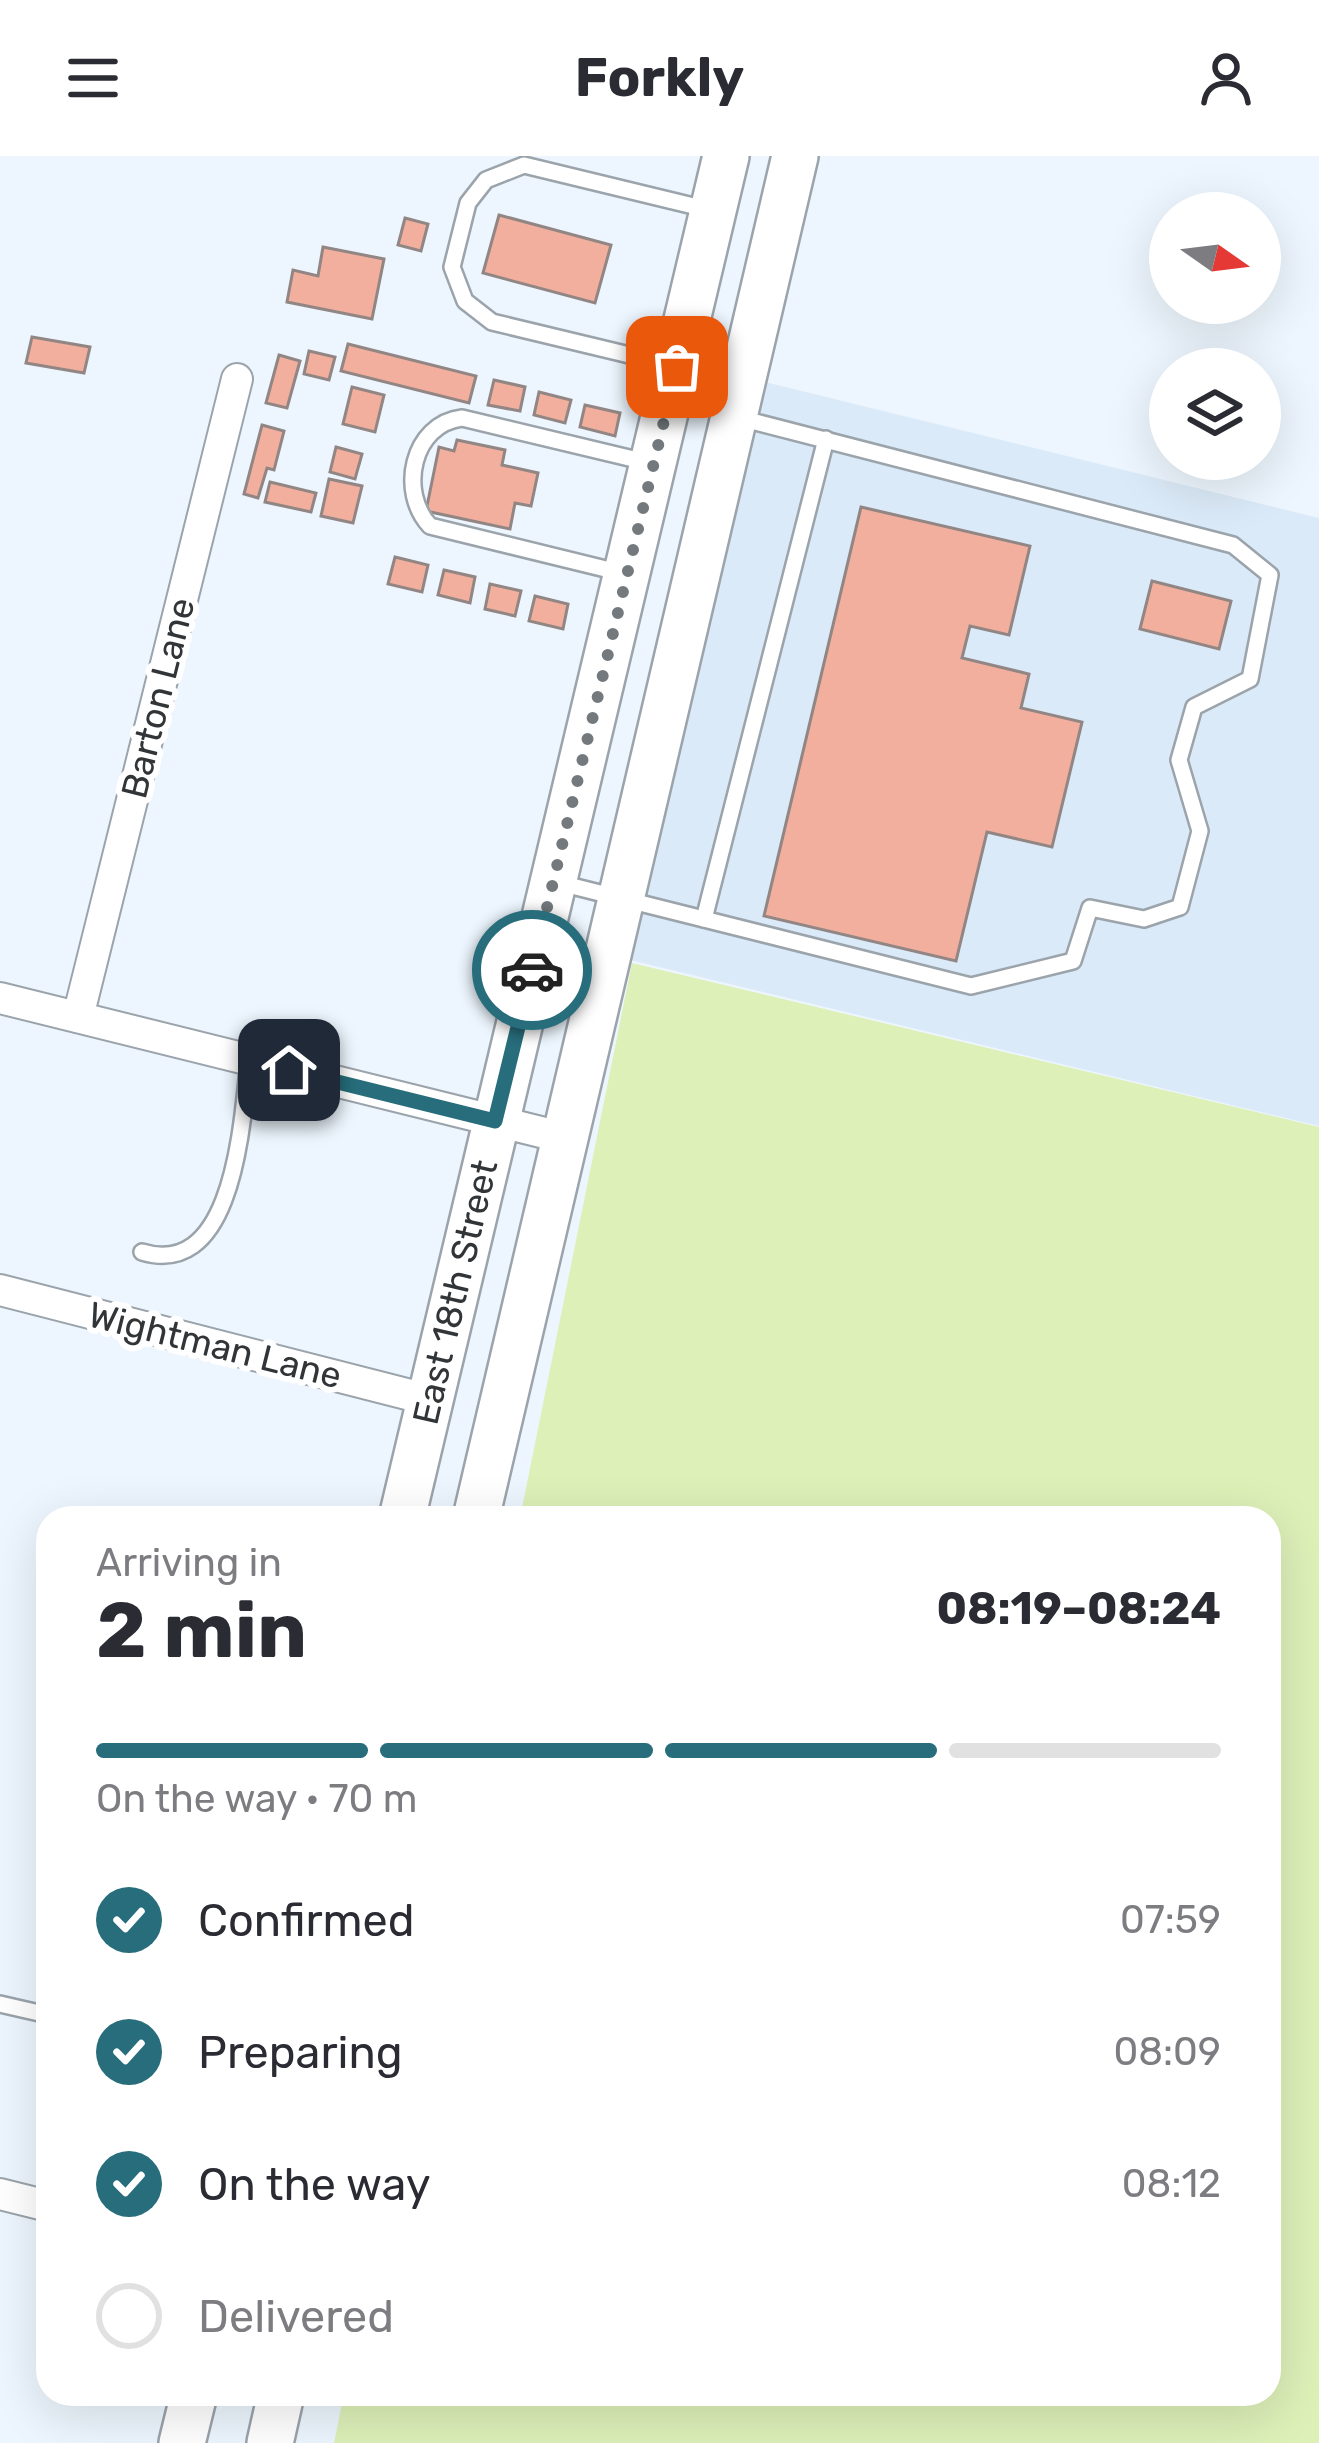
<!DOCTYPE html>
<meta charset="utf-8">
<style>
body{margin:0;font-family:Rubik,sans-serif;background:#f7f7f7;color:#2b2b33;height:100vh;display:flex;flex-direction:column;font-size:45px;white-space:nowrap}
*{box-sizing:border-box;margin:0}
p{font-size:39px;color:#7c7c81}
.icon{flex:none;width:66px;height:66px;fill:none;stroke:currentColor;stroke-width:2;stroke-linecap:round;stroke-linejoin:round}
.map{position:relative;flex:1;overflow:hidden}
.panel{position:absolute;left:36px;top:1350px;width:1245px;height:900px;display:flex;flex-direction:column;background:#fff;border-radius:36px;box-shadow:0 12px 48px #0002}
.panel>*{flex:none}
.needle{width:78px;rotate:104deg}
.controls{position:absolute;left:1149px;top:36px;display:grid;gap:24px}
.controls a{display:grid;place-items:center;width:132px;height:132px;border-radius:50%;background:#fff;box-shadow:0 12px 48px #0002;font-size:60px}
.pin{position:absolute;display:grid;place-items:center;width:102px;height:102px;color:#fff;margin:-51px;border-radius:24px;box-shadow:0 6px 18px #0006}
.courier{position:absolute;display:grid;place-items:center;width:120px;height:120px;margin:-60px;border:9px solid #276d7b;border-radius:50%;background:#fff;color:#222;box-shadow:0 3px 15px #0007}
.summary em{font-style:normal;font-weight:700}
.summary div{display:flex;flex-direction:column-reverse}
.summary{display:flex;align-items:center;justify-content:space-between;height:204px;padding:0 60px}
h1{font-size:78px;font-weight:700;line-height:90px}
.bar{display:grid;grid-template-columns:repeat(4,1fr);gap:18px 12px;align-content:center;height:144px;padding:0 60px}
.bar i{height:15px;border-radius:9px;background:#e1e1e2}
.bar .active{background:#276d7b}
.bar p{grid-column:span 4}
ol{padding:0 60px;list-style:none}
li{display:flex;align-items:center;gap:36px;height:132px}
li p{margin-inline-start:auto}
li .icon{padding:12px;border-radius:50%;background:#276d7b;color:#fff;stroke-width:4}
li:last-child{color:#7c7c81}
li i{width:66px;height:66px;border:6px solid #e1e1e2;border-radius:50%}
header{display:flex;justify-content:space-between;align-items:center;height:156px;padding:0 60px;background:#fff;font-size:54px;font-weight:700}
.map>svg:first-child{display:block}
.built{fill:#dbeaf8}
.green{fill:#ddf0b8}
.building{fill:#f2af9e;stroke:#928684;stroke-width:3}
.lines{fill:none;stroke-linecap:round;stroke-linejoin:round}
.service-casing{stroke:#9ba3ab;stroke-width:20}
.minor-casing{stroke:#9ba3ab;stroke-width:34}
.secondary-casing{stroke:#9ba3ab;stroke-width:50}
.service{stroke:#fff;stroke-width:15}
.minor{stroke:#fff;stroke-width:30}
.secondary{stroke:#fff;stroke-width:45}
.done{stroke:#73797d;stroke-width:12;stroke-dasharray:0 21.6}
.route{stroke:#276d7b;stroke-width:15}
.labels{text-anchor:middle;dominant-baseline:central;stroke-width:12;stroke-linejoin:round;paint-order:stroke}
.street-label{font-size:36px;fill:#313538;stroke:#fff}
</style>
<header><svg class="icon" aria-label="menu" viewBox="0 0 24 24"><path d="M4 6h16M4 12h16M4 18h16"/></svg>Forkly<svg class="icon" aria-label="person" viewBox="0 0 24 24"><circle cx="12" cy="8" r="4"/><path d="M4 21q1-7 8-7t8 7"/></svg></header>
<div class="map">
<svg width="1319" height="2287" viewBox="0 0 1319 2287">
<rect width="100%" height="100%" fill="#edf6fe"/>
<polygon class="built" points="761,225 1319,362 1319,970 626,803"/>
<polygon class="green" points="632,807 1319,971 1319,2287 334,2287 344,2238 1269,2238 1269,1362 520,1362"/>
<g class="building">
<polygon points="499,59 611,89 595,147 483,117"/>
<polygon points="405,62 428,68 421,95 398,89"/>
<polygon points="323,91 384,103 372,163 287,146 293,114 318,120"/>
<polygon points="32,181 90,191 84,217 26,207"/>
<polygon points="348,188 476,220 469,247 341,215"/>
<polygon points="309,195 335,201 329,224 304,218"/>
<polygon points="279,199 300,205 287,252 266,247"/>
<polygon points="494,224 525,231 520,255 488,249"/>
<polygon points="352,231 384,239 375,276 343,268"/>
<polygon points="539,236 571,244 565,267 534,259"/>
<polygon points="585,249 620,257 615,280 580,271"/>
<polygon points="262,269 284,275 274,314 267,312 258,342 244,338"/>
<polygon points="457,284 505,294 502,309 538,317 531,350 515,347 510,373 426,355 439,291 454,295"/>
<polygon points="336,291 362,298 355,323 330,316"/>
<polygon points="329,323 362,330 353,367 321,360"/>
<polygon points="270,326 316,337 311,356 265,346"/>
<polygon points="861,351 1030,390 1009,479 970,470 962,502 1029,518 1021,552 1082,566 1052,691 987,676 956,805 764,760"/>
<polygon points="395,401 428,409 422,436 388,428"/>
<polygon points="444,414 475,421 470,447 438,439"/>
<polygon points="1152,425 1231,445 1219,493 1140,473"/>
<polygon points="490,428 521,435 515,460 485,453"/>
<polygon points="535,440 568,448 563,473 529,465"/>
</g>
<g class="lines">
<defs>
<g id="service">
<polyline points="671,209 492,166 465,145 452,111 468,47 486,24 524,9 710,54"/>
<path d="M622,417L430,370C398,336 412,268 462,262L646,306"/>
<polyline points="560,727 971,830 1073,805 1090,752 1144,763 1180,751 1200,675 1179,604 1194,551 1250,523 1270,419 1233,389 736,261"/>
<polyline points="704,763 826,283"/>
<path d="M142,1096C235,1124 242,964 249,904"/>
<polyline points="0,1848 48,1859"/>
</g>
<g id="minor">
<polyline points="0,842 561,981"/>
<polyline points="78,861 237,223"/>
<polyline points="0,1134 430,1244"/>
<polyline points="0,2038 48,2050"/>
</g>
<g id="secondary">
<polyline points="402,1362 726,0"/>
<polyline points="476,1362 795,0"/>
<polyline points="182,2287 194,2238"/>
<polyline points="270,2287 281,2238"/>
</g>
</defs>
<use href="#service" class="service-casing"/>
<use href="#minor" class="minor-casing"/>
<use href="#secondary" class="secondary-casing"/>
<use href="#service" class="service"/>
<use href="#minor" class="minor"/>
<use href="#secondary" class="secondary"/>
</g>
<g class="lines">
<polyline class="done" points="532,814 677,211"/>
<polyline class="route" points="289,914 495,965 532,814"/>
</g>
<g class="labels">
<g class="street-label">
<text transform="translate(158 542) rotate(-76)">Barton Lane</text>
<text transform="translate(455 1136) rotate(-77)">East 18th Street</text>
<text transform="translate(215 1189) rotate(14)">Wightman Lane</text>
</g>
</g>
</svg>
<div class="controls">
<a><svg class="needle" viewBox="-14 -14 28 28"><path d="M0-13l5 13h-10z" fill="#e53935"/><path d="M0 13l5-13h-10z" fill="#7c7c81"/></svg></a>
<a><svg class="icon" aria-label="layers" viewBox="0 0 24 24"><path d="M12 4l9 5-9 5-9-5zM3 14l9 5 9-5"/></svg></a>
</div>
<div class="pin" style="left:677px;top:211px;background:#ea580c"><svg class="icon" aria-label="bag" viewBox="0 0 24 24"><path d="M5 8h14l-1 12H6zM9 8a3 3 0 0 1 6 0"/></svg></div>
<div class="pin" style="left:289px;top:914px;background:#1f2937"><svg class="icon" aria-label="home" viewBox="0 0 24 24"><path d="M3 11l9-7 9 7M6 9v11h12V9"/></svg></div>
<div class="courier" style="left:532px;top:814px"><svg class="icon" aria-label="car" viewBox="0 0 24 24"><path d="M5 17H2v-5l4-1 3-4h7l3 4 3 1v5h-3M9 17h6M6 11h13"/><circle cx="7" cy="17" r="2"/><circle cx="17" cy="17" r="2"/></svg></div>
<section class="panel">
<div class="summary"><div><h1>2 min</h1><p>Arriving in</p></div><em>08:19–08:24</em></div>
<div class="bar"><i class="active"></i><i class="active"></i><i class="active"></i><i></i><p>On the way · 70 m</p></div>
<ol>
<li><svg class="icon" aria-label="check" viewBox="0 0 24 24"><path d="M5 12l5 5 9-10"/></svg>Confirmed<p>07:59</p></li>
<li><svg class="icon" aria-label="check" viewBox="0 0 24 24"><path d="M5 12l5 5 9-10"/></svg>Preparing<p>08:09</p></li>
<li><svg class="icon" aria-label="check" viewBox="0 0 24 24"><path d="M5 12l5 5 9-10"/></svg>On the way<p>08:12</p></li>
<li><i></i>Delivered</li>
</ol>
</section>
</div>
